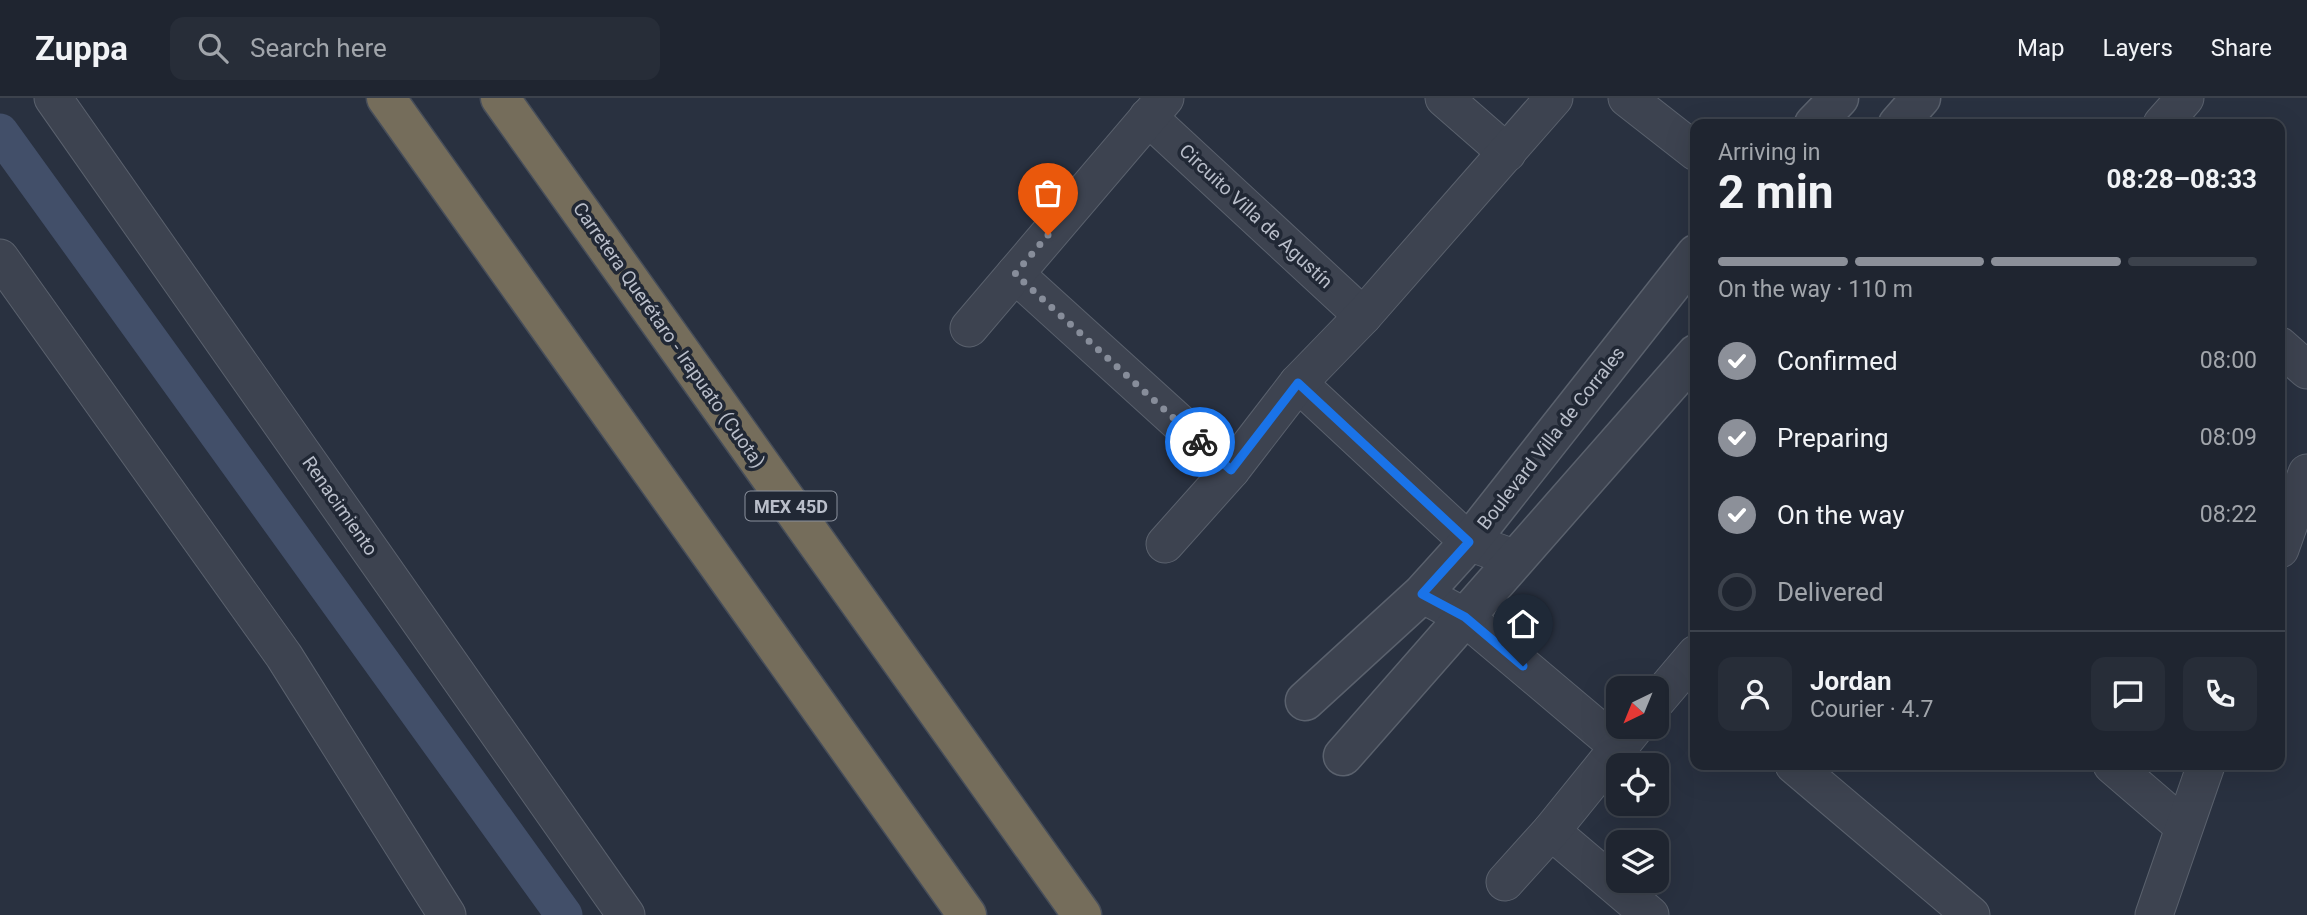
<!DOCTYPE html>
<meta charset="utf-8">
<style>
body{margin:0;font-family:Roboto,sans-serif;background:#272d38;color:#f1f3f6;height:100vh;display:flex;flex-direction:column;font-size:26px;white-space:nowrap}
*{box-sizing:border-box;margin:0}
p{font-size:23px;color:#a1a5ab}
.icon{flex:none;width:38px;height:38px;fill:none;stroke:currentColor;stroke-width:2;stroke-linecap:round;stroke-linejoin:round}
.map{position:relative;flex:1;overflow:hidden}
.details{position:absolute;left:1690px;top:21px;width:595px;height:651px;display:flex;flex-direction:column;background:#1f2530;border-radius:14px;box-shadow:0 7px 28px #0002,0 0 0 2px #3c424c}
.details>*{flex:none}
.needle{width:46px;rotate:223deg}
.controls{position:absolute;left:1606px;top:578px;display:grid;gap:14px}
.controls a{display:grid;place-items:center;width:63px;height:63px;border-radius:14px;background:#1f2530;box-shadow:0 7px 28px #0002,0 0 0 2px #3c424c;font-size:35px}
.pin{position:absolute;display:grid;place-items:center;width:60px;height:60px;color:#fff;margin:-72px -30px;border-radius:50% 50% 50% 0;rotate:-45deg;box-shadow:0 0 7px #0007}
.pin .icon{rotate:45deg}
.courier{position:absolute;display:grid;place-items:center;width:70px;height:70px;margin:-35px;border:5px solid #1a73e8;border-radius:50%;background:#fff;color:#222;box-shadow:0 2px 9px #0007}
.head em{font-style:normal;font-weight:700}
.head div{display:flex;flex-direction:column-reverse}
.head{display:flex;align-items:center;justify-content:space-between;height:119px;padding:0 28px}
h1{font-size:46px;font-weight:700;line-height:52px}
.bar{display:grid;grid-template-columns:repeat(4,1fr);gap:10px 7px;align-content:center;height:84px;padding:0 28px}
.bar i{height:9px;border-radius:5px;background:#3c424c}
.bar .on{background:#8c9099}
.bar p{grid-column:span 4}
.line{display:flex;align-items:center;gap:18px;padding:0 28px;border-top:2px solid #3c424c}
.line div{flex:1}
.round{display:grid;place-items:center;flex:none;width:74px;height:74px;border-radius:14px;background:#272d38}
ol{padding:0 28px;list-style:none}
li{display:flex;align-items:center;gap:21px;height:77px}
li p{margin-inline-start:auto}
li .icon{padding:7px;border-radius:50%;background:#8c9099;color:#fff;stroke-width:4}
li:last-child{color:#a1a5ab}
li i{width:38px;height:38px;border:4px solid #3c424c;border-radius:50%}
header{display:flex;align-items:center;gap:42px;box-sizing:border-box;height:98px;padding:0 35px;background:#1f2530;border-bottom:2px solid #3c424c}
header strong{font-size:33px}
nav{display:flex;gap:38px;margin-inline-start:auto;font-size:24px}
.search{width:490px;height:63px;background:#272d38;display:flex;align-items:center;gap:18px;box-sizing:border-box;padding:0 24px;border-radius:14px;color:#a1a5ab;font-size:26px}
.map>svg:first-child{display:block}
.lines{fill:none;stroke-linecap:round;stroke-linejoin:round}
.canal{stroke:#424f69;stroke-width:37}
.minor-casing{stroke:#5a616d;stroke-width:39}
.tertiary-casing{stroke:#5a616d;stroke-width:41}
.motorway-casing{stroke:#474e5a;stroke-width:41}
.minor{stroke:#3d4350;stroke-width:37}
.tertiary{stroke:#3d4350;stroke-width:38}
.motorway{stroke:#756d5b;stroke-width:38}
.done{stroke:#878d9a;stroke-width:7;stroke-dasharray:0 12.6}
.route{stroke:#1a73e8;stroke-width:9}
.labels{text-anchor:middle;dominant-baseline:central;stroke-width:7;stroke-linejoin:round;paint-order:stroke}
.shield{fill:#212835;stroke:#8b919d;stroke-width:2}
.shield-label{font-size:18px;font-weight:bold;fill:#b9beca}
.street-label{font-size:19px;fill:#b9beca;stroke:#212835}
</style>
<header>
<strong>Zuppa</strong>
<div class="search"><svg class="icon" aria-label="search" viewBox="0 0 24 24"><circle cx="10" cy="10" r="6"/><path d="M15 15l6 6"/></svg>Search here</div>
<nav><a>Map</a><a>Layers</a><a>Share</a></nav>
</header>
<div class="map">
<svg width="2307" height="817" viewBox="0 0 2307 817">
<rect width="100%" height="100%" fill="#293140"/>
<g class="lines">
<polyline class="canal" points="0,34 564,817"/>
<defs>
<g id="minor">
<polyline points="53,0 626,817"/>
<polyline points="1444,0 1507,55"/>
<polyline points="1627,0 1696,54"/>
<polyline points="1148,19 1363,218"/>
<polyline points="2162,26 2185,0"/>
<polyline points="0,160 284,558 447,817"/>
<polyline points="1015,176 1231,372"/>
<polyline points="969,230 1165,0"/>
<polyline points="2280,248 2307,272"/>
<polyline points="1298,285 1469,444 1516,461"/>
<polyline points="1165,446 1231,372 1298,285 1363,218 1554,0"/>
<polyline points="2280,451 2307,375"/>
<polyline points="1422,496 1465,519 1619,649"/>
<polyline points="1657,602 1696,556"/>
<polyline points="1794,667 1971,817"/>
<polyline points="2112,667 2184,729"/>
<polyline points="1551,733 1650,817"/>
<polyline points="1505,784 1551,733 1636,628"/>
<polyline points="2154,817 2206,667"/>
</g>
<g id="tertiary">
<polyline points="1814,26 1839,0"/>
<polyline points="1898,26 1921,0"/>
<polyline points="1305,603 1422,496 1469,444 1696,156"/>
<polyline points="1343,658 1696,256"/>
</g>
<g id="motorway">
<polyline points="386,0 967,817"/>
<polyline points="500,0 1082,817"/>
</g>
</defs>
<use href="#minor" class="minor-casing"/>
<use href="#tertiary" class="tertiary-casing"/>
<use href="#motorway" class="motorway-casing"/>
<use href="#minor" class="minor"/>
<use href="#tertiary" class="tertiary"/>
<use href="#motorway" class="motorway"/>
</g>
<g class="lines">
<polyline class="done" points="1048,137 1015,176 1200,344"/>
<polyline class="route" points="1200,344 1231,372 1298,285 1469,444 1422,496 1465,519 1523,568"/>
</g>
<g class="labels">
<rect class="shield" x="745.5" y="393.5" width="91" height="29" rx="5"/>
<g class="shield-label">
<text x="791" y="408">MEX 45D</text>
</g>
<g class="street-label">
<text transform="translate(1256 118) rotate(43)">Circuito Villa de Agustín</text>
<text transform="translate(669 237) rotate(55)">Carretera Querétaro - Irapuato (Cuota)</text>
<text transform="translate(1551 340) rotate(-52)">Boulevard Villa de Corrales</text>
<text transform="translate(340 408) rotate(55)">Renacimiento</text>
</g>
</g>
</svg>
<div class="controls">
<a><svg class="needle" viewBox="-14 -14 28 28"><path d="M0-13l5 13h-10z" fill="#e53935"/><path d="M0 13l5-13h-10z" fill="#a1a5ab"/></svg></a>
<a><svg class="icon" aria-label="locate" viewBox="0 0 24 24"><circle cx="12" cy="12" r="6"/><path d="M12 2v4M12 18v4M2 12h4M18 12h4"/></svg></a>
<a><svg class="icon" aria-label="layers" viewBox="0 0 24 24"><path d="M12 4l9 5-9 5-9-5zM3 14l9 5 9-5"/></svg></a>
</div>
<div class="pin" style="left:1048px;top:137px;background:#ea580c"><svg class="icon" aria-label="bag" viewBox="0 0 24 24"><path d="M5 8h14l-1 12H6zM9 8a3 3 0 0 1 6 0"/></svg></div>
<div class="pin" style="left:1523px;top:568px;background:#1f2937"><svg class="icon" aria-label="home" viewBox="0 0 24 24"><path d="M3 11l9-7 9 7M6 9v11h12V9"/></svg></div>
<div class="courier" style="left:1200px;top:344px"><svg class="icon" aria-label="bike" viewBox="0 0 24 24"><circle cx="6" cy="16" r="4"/><circle cx="18" cy="16" r="4"/><path d="M6 16l4-8h5l3 8M10 8l3 8H6M13 5h3"/></svg></div>
<section class="details">
<div class="head"><div><h1>2 min</h1><p>Arriving in</p></div><em>08:28–08:33</em></div>
<div class="bar"><i class="on"></i><i class="on"></i><i class="on"></i><i></i><p>On the way · 110 m</p></div>
<ol>
<li><svg class="icon" aria-label="check" viewBox="0 0 24 24"><path d="M5 12l5 5 9-10"/></svg>Confirmed<p>08:00</p></li>
<li><svg class="icon" aria-label="check" viewBox="0 0 24 24"><path d="M5 12l5 5 9-10"/></svg>Preparing<p>08:09</p></li>
<li><svg class="icon" aria-label="check" viewBox="0 0 24 24"><path d="M5 12l5 5 9-10"/></svg>On the way<p>08:22</p></li>
<li><i></i>Delivered</li>
</ol>
<div class="line" style="height:126px"><a class="round"><svg class="icon" aria-label="person" viewBox="0 0 24 24"><circle cx="12" cy="8" r="4"/><path d="M4 21q1-7 8-7t8 7"/></svg></a><div><b>Jordan</b><p>Courier · 4.7</p></div><a class="round"><svg class="icon" aria-label="chat" viewBox="0 0 24 24"><path d="M4 5h16v11H9l-5 4z"/></svg></a><a class="round"><svg class="icon" aria-label="phone" viewBox="0 0 24 24"><path d="M5 4h4l2 5-3 2q2 4 5 5l2-3 5 2v4C11 20 4 13 5 4z"/></svg></a></div>
</section>
</div>
